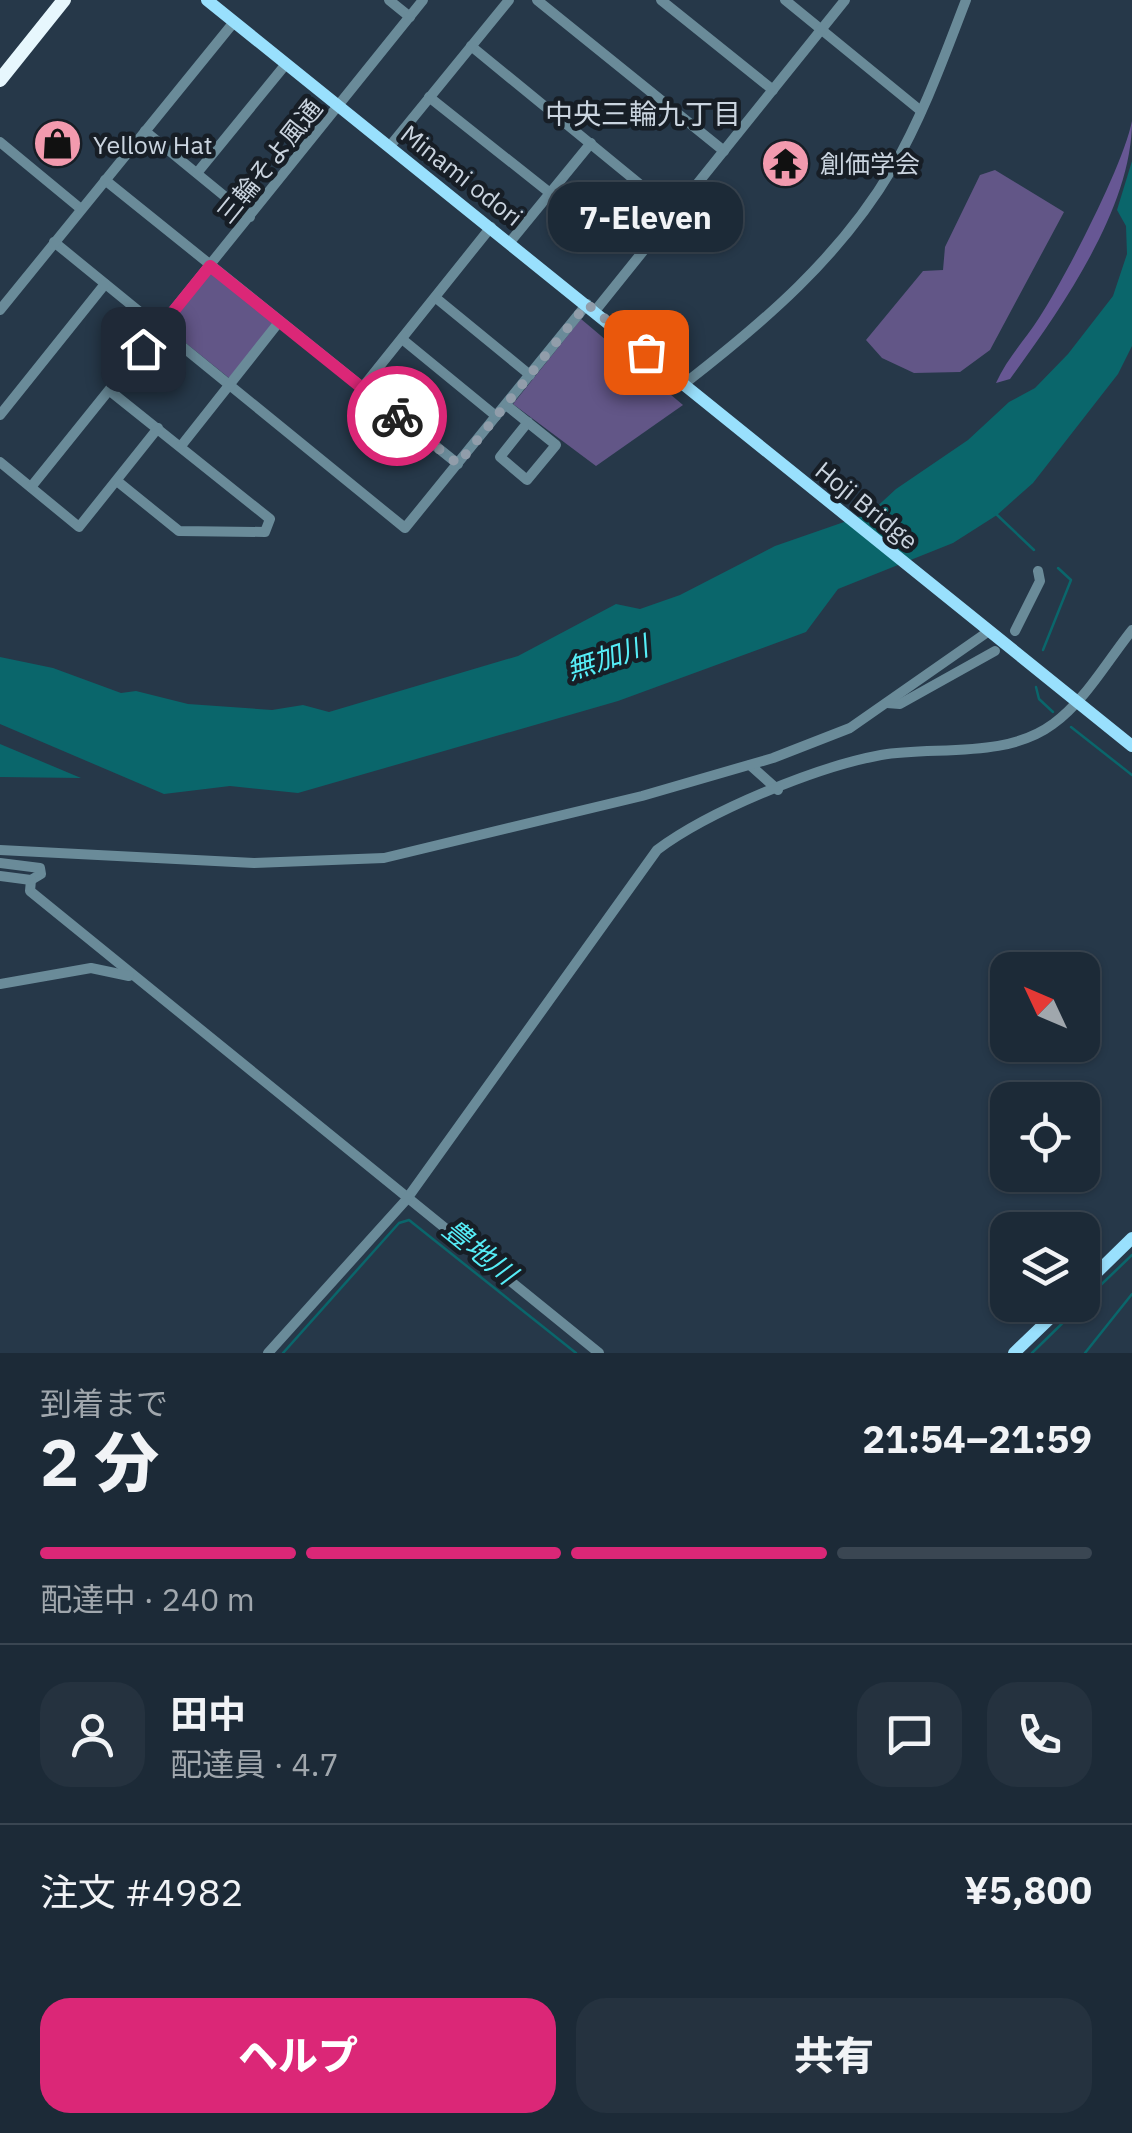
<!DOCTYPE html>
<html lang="ja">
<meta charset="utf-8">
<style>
body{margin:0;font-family:"IBM Plex Sans","Noto Sans JP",sans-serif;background:#25323f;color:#f1f3f6;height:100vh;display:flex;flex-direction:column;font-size:38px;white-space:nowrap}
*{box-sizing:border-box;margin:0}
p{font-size:32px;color:#a0a7ad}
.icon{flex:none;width:55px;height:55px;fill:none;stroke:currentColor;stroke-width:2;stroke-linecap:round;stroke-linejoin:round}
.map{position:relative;height:1353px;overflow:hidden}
.details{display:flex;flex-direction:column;background:#1c2a37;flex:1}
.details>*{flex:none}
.needle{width:65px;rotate:314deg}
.fabs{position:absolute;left:990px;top:952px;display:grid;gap:20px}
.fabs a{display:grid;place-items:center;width:110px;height:110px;border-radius:20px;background:#1c2a37;box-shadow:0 2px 8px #0004,0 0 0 2px #3a4652;font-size:50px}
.pin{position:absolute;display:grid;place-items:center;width:85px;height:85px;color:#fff;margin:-42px;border-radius:20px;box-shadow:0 5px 15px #0006}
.courier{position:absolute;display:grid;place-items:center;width:100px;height:100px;margin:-50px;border:8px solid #db2777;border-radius:50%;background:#fff;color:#222;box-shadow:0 2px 12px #0007}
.bubble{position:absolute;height:70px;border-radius:30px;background:#1c2a37;box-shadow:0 2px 8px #0004,0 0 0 2px #3a4652;font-size:32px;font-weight:800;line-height:70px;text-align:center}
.headline em{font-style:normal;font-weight:800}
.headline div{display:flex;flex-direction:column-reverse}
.headline{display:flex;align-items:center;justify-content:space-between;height:170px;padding:0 40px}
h1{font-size:65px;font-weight:800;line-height:75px}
.bar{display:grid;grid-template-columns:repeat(4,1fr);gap:15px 10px;align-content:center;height:120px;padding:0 40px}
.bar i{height:12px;border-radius:8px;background:#3a4652}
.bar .current{background:#db2777}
.bar p{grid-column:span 4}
.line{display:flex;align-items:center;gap:25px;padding:0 40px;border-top:2px solid #3a4652}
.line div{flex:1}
.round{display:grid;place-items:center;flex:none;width:105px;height:105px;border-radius:30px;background:#25323f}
.button{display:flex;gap:20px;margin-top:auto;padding:20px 40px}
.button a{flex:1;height:115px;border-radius:30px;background:#db2777;color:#fff;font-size:40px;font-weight:800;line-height:115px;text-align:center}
.button a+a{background:#25323f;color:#f1f3f6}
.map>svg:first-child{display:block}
.green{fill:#625687}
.forest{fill:#675794}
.water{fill:#0a666b}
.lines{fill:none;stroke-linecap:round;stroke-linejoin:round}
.stream{stroke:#0a666b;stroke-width:2.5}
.minor{stroke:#6a8b99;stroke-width:10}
.major{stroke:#99e0fd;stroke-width:12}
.highway{stroke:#e7f7fd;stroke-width:14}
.done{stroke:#919daa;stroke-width:10;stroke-dasharray:0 18}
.route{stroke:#db2777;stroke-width:12}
.labels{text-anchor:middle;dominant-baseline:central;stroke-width:9;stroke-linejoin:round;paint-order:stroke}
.poi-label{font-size:25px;fill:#cad4df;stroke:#171e26;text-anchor:start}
.street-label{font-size:25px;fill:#cad4df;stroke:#171e26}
.neighbourhood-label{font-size:28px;fill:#cad4df;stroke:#171e26}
.water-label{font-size:28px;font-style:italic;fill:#56edf7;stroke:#171e26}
</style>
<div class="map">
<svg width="1132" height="1353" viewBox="0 0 1132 1353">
<rect width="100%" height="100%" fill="#263849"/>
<g class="green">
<polygon points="995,170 1064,212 990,350 960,372 914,373 882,358 866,340 923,271 943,270 945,247 980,175"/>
<polygon points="212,271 274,322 229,378 166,327"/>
<polygon points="581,319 683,405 596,466 513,404"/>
</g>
<path class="forest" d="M1132,121C1132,209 1060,310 1010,379L996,383C1007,358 1025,340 1039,318C1065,278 1123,166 1132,121Z"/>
<g class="water">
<polygon points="1132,161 1132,346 1118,374 1033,483 997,515 953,543 838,589 806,632 618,701 298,793 230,786 164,794 0,724 0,657 53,668 121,693 136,691 188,704 272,710 303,705 329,712 518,656 616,604 640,609 680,595 775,546 870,513 896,489 968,440 1009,402 1035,388 1068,354 1113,296 1127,254 1126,226 1117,210"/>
<polygon points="0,744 81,778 0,777"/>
</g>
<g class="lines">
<g class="stream">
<polyline points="995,513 1034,550"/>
<polyline points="1043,650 1071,580 1058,568"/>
<polyline points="1036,687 1039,699 1053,712"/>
<polyline points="1071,727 1132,775"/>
<polyline points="1082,1303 1132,1255"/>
<polyline points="283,1353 399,1223 409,1220 576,1353"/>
<polyline points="1032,1353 1081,1305"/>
<polyline points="1085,1353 1132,1294"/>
</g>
<g class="minor">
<polyline points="389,0 410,17"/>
<polyline points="537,0 724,151"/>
<polyline points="661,0 773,90"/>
<polyline points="785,0 921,111"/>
<polyline points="471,46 675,213"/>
<polyline points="429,97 550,193"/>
<polyline points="145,131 250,217"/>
<polyline points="0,142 81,209"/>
<polyline points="390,146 509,0"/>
<polyline points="197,173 286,64"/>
<polyline points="105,180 458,464"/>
<polyline points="54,242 405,528 587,304"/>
<polyline points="510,242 591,143"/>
<polyline points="436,298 530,375"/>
<polyline points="0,310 234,22"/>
<polyline points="595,311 845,0"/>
<polyline points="402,339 496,416"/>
<path d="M684,384C764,322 840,257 892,169C923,116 944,57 966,0"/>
<polyline points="362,388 491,227"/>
<polyline points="110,391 270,519 265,532 179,531 117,481"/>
<polyline points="506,405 556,445 527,480 500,457 528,422"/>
<polyline points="0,415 105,284"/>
<polyline points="181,446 279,322"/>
<polyline points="0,462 79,527 158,428"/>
<polyline points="31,487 423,0"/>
<polyline points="1015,631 1040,581 1038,571"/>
<polyline points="887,703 900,704 995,651"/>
<polyline points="750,765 778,790"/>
<polyline points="0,850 254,863 384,858 642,796 773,758 850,728 989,631"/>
<polyline points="0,863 40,868 41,874 31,880 30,891 599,1353"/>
<polyline points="0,876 31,880"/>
<polyline points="0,984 91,968 129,976"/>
<path d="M268,1353L406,1200L657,850C709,811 816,767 881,755C936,746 1006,759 1053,724C1084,702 1108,660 1132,630"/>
</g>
<g class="major">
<polyline points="207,0 1132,746"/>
<polyline points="1082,1287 1132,1238"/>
<polyline points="1014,1353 1064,1305"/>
</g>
<polyline class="highway" points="0,80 64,0"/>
</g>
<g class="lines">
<polyline class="done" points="397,416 458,464 587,304 646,352"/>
<polyline class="route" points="143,349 210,266 397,416"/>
</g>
<defs>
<symbol id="shop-disc" viewBox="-11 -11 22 22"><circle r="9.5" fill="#f29aae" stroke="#171e26"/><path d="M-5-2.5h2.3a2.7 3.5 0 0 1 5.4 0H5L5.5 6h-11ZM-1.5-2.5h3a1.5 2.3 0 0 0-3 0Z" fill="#111"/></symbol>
<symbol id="temple-disc" viewBox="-11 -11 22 22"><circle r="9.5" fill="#f29aae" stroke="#171e26"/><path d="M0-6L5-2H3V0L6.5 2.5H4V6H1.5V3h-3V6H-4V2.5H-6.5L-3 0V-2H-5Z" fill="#111"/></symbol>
</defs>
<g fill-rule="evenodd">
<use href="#shop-disc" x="30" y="116" width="55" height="55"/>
<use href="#temple-disc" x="758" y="136" width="55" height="55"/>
</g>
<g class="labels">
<g class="poi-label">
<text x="93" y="144">Yellow Hat</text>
<text x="820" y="163">創価学会</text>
</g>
<g class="street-label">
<text transform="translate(269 161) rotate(-51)">三輪そよ風通</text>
<text transform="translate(462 175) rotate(38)">Minami odori</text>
<text transform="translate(867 505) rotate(39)">Hoji Bridge</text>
</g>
<g class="neighbourhood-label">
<text x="643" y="113">中央三輪九丁目</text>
</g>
<g class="water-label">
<text transform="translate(607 657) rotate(-18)">無加川</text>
<text transform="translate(480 1251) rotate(39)">豊地川</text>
</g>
</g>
</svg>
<div class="fabs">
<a><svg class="needle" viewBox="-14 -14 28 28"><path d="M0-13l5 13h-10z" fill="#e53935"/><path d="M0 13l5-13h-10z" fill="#a0a7ad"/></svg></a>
<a><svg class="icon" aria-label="locate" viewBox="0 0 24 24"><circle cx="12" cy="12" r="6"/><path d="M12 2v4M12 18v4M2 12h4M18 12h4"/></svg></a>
<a><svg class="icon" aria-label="layers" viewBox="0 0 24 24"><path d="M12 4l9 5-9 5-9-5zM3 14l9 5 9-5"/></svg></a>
</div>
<div class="pin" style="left:646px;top:352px;background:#ea580c"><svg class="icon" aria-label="bag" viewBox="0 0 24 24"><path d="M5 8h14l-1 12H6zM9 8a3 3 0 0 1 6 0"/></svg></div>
<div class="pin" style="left:143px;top:349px;background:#1f2937"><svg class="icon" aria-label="home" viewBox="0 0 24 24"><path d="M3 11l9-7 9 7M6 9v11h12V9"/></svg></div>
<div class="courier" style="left:397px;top:416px"><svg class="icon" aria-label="bike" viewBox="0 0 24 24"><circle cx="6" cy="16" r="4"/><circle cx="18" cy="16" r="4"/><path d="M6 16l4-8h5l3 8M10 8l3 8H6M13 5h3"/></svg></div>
<div class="bubble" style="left:548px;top:182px;width:195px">7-Eleven</div>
</div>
<section class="details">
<div class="headline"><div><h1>2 分</h1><p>到着まで</p></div><em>21:54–21:59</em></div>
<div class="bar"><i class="current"></i><i class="current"></i><i class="current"></i><i></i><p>配達中 · 240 m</p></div>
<div class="line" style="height:180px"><a class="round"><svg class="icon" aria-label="person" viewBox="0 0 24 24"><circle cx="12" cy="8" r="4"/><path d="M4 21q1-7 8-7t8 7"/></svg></a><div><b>田中</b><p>配達員 · 4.7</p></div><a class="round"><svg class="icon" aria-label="chat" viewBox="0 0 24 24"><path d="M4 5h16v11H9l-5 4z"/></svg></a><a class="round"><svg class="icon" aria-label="phone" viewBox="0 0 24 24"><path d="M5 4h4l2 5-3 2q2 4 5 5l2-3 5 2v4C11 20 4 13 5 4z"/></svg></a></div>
<div class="line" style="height:130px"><div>注文 #4982</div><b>¥5,800</b></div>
<div class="button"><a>ヘルプ</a><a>共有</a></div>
</section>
